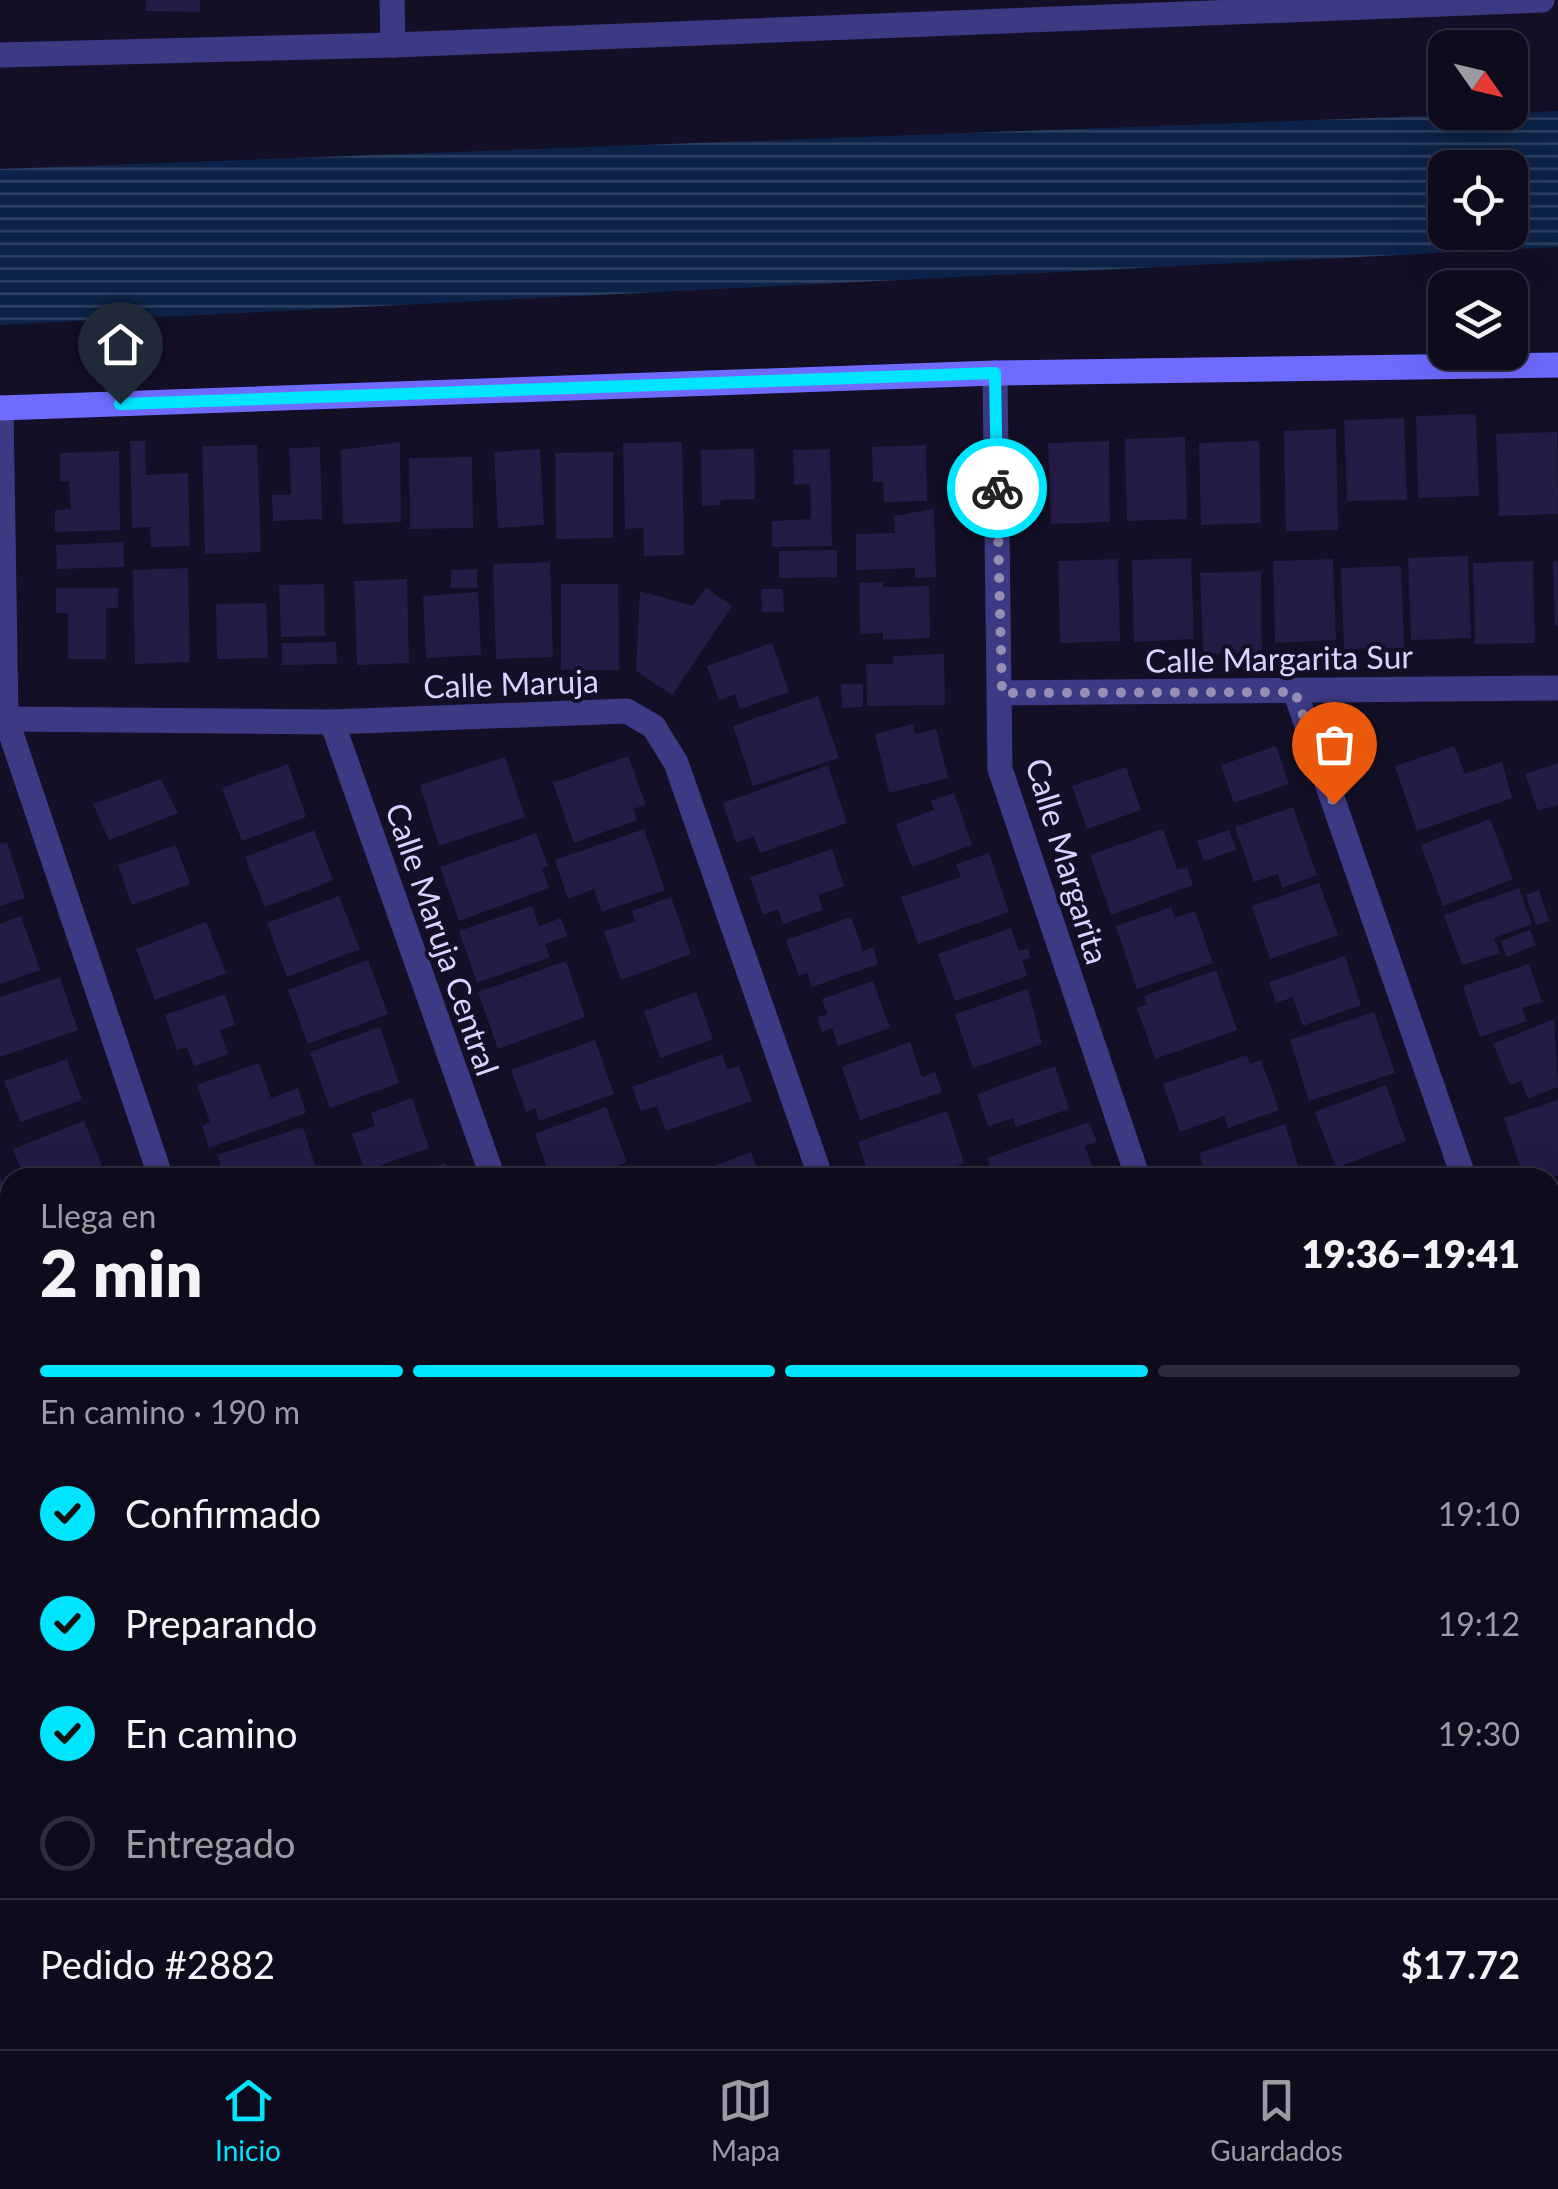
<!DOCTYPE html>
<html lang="es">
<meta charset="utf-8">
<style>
body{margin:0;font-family:Lato,sans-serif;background:#1c1929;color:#f1f3f6;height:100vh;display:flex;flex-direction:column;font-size:38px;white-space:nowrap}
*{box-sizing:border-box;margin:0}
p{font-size:32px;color:#9b9ba3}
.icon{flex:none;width:55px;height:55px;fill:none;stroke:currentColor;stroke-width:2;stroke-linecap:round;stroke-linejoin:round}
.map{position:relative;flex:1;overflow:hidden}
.details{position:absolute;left:0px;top:1168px;width:1560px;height:882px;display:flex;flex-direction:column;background:#0e0b1c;border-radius:30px 30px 0 0;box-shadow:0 10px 40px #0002,0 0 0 2px #2e2b3b}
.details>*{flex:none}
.needle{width:65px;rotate:124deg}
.buttons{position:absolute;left:1428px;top:30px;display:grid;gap:20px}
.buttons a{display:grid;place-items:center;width:100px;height:100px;border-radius:20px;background:#0e0b1c;box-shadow:0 10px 40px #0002,0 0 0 2px #2e2b3b;font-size:50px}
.pin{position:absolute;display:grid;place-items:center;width:85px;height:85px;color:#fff;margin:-102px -42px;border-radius:50% 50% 50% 0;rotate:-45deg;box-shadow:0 0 10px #0007}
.pin .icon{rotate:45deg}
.courier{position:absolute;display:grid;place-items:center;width:100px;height:100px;margin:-50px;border:8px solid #00e5ff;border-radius:50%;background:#fff;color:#222;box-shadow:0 2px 12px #0007}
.head em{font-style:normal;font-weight:800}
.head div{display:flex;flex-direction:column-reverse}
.head{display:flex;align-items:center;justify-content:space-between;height:170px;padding:0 40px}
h1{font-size:65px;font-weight:800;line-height:75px}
.bar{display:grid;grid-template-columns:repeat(4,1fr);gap:15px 10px;align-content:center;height:120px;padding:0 40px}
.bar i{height:12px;border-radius:8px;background:#2e2b3b}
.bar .on{background:#00e5ff}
.bar p{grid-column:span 4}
.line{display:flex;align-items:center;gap:25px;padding:0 40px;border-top:2px solid #2e2b3b}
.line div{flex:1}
ol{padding:0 40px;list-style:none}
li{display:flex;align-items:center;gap:30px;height:110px}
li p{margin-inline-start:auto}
li .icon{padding:10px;border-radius:50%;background:#00e5ff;color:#111;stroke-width:4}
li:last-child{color:#9b9ba3}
li i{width:55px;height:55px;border:5px solid #2e2b3b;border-radius:50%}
.dock{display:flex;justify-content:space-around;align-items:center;height:140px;border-top:2px solid #2e2b3b;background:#0e0b1c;font-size:28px;color:#9b9ba3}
.dock a{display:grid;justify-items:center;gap:5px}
.dock .on{color:#00e5ff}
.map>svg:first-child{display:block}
.water{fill:url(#water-rules);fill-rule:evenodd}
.building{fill:#241b47}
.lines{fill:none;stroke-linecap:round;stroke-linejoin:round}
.street{stroke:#3d3a85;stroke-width:25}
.secondary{stroke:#6f6bff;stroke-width:25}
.done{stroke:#948fb3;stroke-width:10;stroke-dasharray:0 18}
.route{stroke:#00e5ff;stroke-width:12}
.labels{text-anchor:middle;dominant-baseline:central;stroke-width:8;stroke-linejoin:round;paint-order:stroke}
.street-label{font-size:32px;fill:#d9d4ff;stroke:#130f26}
</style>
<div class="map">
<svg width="1558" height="2049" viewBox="0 0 1558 2049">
<defs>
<pattern id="water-rules" width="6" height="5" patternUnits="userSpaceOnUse" patternTransform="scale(2.5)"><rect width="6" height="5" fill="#0c2248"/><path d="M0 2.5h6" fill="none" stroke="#2f4163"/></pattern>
</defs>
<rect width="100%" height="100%" fill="#130f26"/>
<path class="water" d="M1558,111V247L0,325V169ZM1445,168H1510V232H1445Z"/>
<g class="building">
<polygon points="146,0 200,0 200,12 146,11"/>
<polygon points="1476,414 1479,496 1418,498 1416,416"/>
<polygon points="1404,418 1407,500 1347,501 1344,420"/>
<polygon points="1336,429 1338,530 1286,531 1284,431"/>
<polygon points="1557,432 1558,514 1499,516 1496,434"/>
<polygon points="1185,437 1187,519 1127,521 1125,439"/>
<polygon points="130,441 145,441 146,475 188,473 190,546 151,547 150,527 132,528"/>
<polygon points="1109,441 1110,522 1051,524 1048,443"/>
<polygon points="1259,441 1261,523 1201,525 1199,443"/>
<polygon points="400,442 401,522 343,524 341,450"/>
<polygon points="682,442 684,555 644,556 643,528 625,529 623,443"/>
<polygon points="257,445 261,552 205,554 202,446"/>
<polygon points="926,445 927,501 884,502 883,482 873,482 872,447"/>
<polygon points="320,447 322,519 273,521 272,495 291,495 289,448"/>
<polygon points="540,449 544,525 498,528 494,452"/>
<polygon points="754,449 755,499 721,500 720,505 702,506 701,450"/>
<polygon points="830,449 832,546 772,547 772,521 811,519 810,484 794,485 793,450"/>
<polygon points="119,451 120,530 55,532 55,510 71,509 69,481 60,481 60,453"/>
<polygon points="613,452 613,538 556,539 555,453"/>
<polygon points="472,457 473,528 410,529 409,458"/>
<polygon points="934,509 936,577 915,578 915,568 856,570 856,534 895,533 894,516"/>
<polygon points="123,542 124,567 57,569 56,545"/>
<polygon points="837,550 837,577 779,578 779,551"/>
<polygon points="1468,556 1471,638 1411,640 1408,558"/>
<polygon points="1191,558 1194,639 1134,642 1132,560"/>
<polygon points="1118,559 1120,641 1060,643 1058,561"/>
<polygon points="1333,559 1336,640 1275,643 1273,561"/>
<polygon points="1533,561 1535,643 1475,644 1473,563"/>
<polygon points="1558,561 1558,626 1555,626 1553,562"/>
<polygon points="550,562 553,657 496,659 493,564"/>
<polygon points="1401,566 1404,648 1344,649 1341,568"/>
<polygon points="188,568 190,662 135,664 133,570"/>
<polygon points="477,569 477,588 451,588 451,570"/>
<polygon points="1261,571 1262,652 1203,654 1200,573"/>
<polygon points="407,579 409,663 357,665 354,581"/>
<polygon points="883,582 883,587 929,586 930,638 883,640 883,633 860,634 859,583"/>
<polygon points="324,584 325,636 281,637 279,585"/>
<polygon points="561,584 618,584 619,670 561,670"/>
<polygon points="56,588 118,588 118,608 106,608 106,659 68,659 68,613 56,613"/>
<polygon points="706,588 732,606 672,695 636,671 640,591 693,606"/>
<polygon points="761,589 783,589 784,612 762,612"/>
<polygon points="478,592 481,655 426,658 423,596"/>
<polygon points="266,603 268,658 217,659 216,604"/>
<polygon points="336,642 337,664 282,665 282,643"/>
<polygon points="772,643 789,692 740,709 735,694 719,700 707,666"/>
<polygon points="944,654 945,705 867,706 866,664 894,664 893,656"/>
<rect x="569" y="678" width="25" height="16"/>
<polygon points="841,684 863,684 863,707 842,708"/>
<polygon points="818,696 839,758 753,786 733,726"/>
<polygon points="913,724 915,734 936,729 948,778 889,793 875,734"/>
<polygon points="1276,746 1289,784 1234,803 1221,765"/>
<polygon points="1454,746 1465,774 1502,762 1512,798 1417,831 1395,766"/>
<polygon points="628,756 646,805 633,809 637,820 574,843 553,783"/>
<polygon points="505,757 525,817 439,846 420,785"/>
<polygon points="1558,763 1558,805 1538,811 1525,774"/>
<polygon points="288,764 306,817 242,841 222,788"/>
<polygon points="828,765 847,823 760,853 754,836 736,843 723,803"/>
<polygon points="1126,767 1141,810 1087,829 1072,786"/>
<polygon points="161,779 178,813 109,840 93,804"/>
<polygon points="954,793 972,845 912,867 896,824 934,810 931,801"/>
<polygon points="1293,807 1317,875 1282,888 1278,874 1254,882 1235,827"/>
<polygon points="1490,819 1513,879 1443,906 1421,845"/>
<polygon points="644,829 665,890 602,912 594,889 568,899 555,860"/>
<polygon points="1163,829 1177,870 1187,867 1193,885 1111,915 1090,855"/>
<polygon points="314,830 333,880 265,907 245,857"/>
<polygon points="1229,830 1236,850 1204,861 1197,841"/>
<polygon points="536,833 548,866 542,868 549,888 459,921 440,867"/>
<polygon points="7,842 25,898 0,906 0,844"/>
<polygon points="176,845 190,884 132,905 118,865"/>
<polygon points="832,849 844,886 818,895 823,910 783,924 778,909 763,915 750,877"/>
<polygon points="989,853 1009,912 918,944 901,897 961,877 956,864"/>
<polygon points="1319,883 1338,935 1270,959 1252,906"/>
<polygon points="1519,888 1532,924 1494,938 1500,953 1462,965 1444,915"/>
<polygon points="1539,890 1549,921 1536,925 1526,895"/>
<polygon points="339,896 360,949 287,977 267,923"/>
<polygon points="671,897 691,954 621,980 604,932 635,921 632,911"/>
<polygon points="532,906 539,926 561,918 567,936 545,944 550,957 477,983 459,931"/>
<polygon points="1171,907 1175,918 1195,911 1213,963 1137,989 1116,926"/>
<polygon points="21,916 40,970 0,984 0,924"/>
<polygon points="851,917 863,951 873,947 878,964 812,987 807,973 799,976 786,940"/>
<polygon points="206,922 226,973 155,1000 136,949"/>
<polygon points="1011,928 1019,951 1028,948 1031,958 1022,960 1027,976 955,1001 938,954"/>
<polygon points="1530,930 1536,945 1507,957 1501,941"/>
<polygon points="1345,956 1361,1005 1303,1026 1293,997 1276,1003 1269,982"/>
<polygon points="368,960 388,1014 308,1044 288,990"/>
<polygon points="566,961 585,1017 498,1049 478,992"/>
<polygon points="1529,964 1542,1002 1522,1008 1527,1021 1480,1037 1463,986"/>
<polygon points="1216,970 1237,1030 1155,1059 1137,1008 1147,1004 1144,996"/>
<polygon points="60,977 78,1030 0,1057 0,997"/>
<polygon points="873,981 890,1028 838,1046 832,1028 822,1032 817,1017 827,1014 822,999"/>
<polygon points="1028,989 1042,1044 973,1068 955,1014"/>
<polygon points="696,992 713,1039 660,1058 644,1011"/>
<polygon points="225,994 235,1025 220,1030 228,1054 194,1066 187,1047 177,1050 165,1015"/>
<polygon points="1374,1012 1395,1073 1309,1101 1290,1040"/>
<polygon points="1554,1019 1558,1087 1528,1099 1521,1081 1510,1085 1493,1044"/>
<polygon points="380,1027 399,1083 330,1108 310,1052"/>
<polygon points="595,1040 614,1094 539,1121 535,1108 526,1112 511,1070"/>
<polygon points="910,1042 922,1077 935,1072 942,1092 860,1120 842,1067"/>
<polygon points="722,1054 727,1070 739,1066 752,1101 666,1131 657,1106 641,1111 632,1087"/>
<polygon points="1247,1055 1250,1064 1261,1060 1279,1110 1228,1128 1224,1116 1180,1132 1163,1084"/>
<polygon points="67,1059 82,1100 20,1122 4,1081"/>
<polygon points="259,1063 271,1098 298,1088 306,1113 209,1148 202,1126 210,1122 197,1085"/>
<polygon points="1055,1066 1069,1109 1016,1127 1013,1118 988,1126 977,1094"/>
<polygon points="1386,1085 1406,1141 1336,1168 1315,1112"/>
<polygon points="412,1098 429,1148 365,1171 352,1134 375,1126 371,1113"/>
<polygon points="1558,1100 1558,1176 1524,1178 1504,1118"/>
<polygon points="606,1107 627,1162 588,1178 551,1178 535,1134"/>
<polygon points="947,1111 964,1163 922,1178 913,1178 912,1172 870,1178 858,1142"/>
<polygon points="84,1121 103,1168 77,1178 24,1178 13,1149"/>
<polygon points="1089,1122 1097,1142 1085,1146 1095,1176 994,1178 987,1158"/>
<polygon points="1285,1124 1302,1178 1207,1178 1199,1153"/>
<polygon points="303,1127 319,1178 225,1178 217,1155"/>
<polygon points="751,1152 760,1178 721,1178 716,1165"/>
<polygon points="445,1163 451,1178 405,1178 405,1177"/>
<polygon points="0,1176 10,1207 0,1210"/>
<polygon points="1550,1287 1558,1308 1558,1330 1550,1332"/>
<polygon points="3,1303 10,1323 10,1369 0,1372"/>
<polygon points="1551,1341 1558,1368 1550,1371 1550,1342"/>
<polygon points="10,1443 10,1496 6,1498 0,1478 0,1446"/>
<polygon points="1550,1517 1558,1537 1550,1544"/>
<polygon points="1553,1647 1558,1662 1558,1718 1550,1721"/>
<polygon points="1558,1729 1558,1795 1550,1798 1550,1732"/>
<polygon points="1,1788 10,1815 10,1852 0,1856"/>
<polygon points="1558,1816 1558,1858 1550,1861 1550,1820"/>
<polygon points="10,1951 10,1972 0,1975 0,1954"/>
<polygon points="1558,1952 1558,1976 1550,1955"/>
<polygon points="10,1979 10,2036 0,2040 0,1982"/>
<polygon points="1558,2031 1558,2049 1516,2049 1550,2040 1550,2034"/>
<polygon points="18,2040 48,2040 51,2049 0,2049"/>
<polygon points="158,2040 220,2040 223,2049 160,2049"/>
<polygon points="335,2040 370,2040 374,2049 317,2049"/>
<polygon points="484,2040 612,2040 614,2046 487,2049"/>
<polygon points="669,2040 698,2040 701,2049 645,2049"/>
<polygon points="810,2040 862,2040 863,2041 813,2049"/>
<polygon points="988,2040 1028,2040 1028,2041 991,2049"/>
<polygon points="1150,2040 1210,2040 1213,2049 1146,2049 1143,2042"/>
<polygon points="1288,2040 1316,2040 1291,2049"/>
<polygon points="1359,2040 1366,2049 1337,2049"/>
<polygon points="1465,2040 1490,2040 1468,2048"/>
<polygon points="902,2041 904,2049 878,2049 878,2048"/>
</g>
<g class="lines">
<g class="street">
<polyline points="392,0 393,45"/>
<polyline points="0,55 393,45 1542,0"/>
<polyline points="995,373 1000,769 1138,1178"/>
<polyline points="1,408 6,719 161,1178"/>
<polyline points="1295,691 1464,1178"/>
<polyline points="1001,693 1558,688"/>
<polyline points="6,719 332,722 627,711 654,727 676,763 821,1178"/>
<polyline points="332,722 493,1178"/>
<polyline points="1550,1223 1558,1220"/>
<polyline points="1550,1606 1558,1604"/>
<polyline points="0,1919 10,1924"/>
<polyline points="86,2040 89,2049"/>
<polyline points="424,2040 428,2049"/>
<polyline points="748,2040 751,2049"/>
<polyline points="1082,2040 1085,2049"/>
<polyline points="1413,2040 1417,2049"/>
</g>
<polyline class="secondary" points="0,408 995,373 1558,365"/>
</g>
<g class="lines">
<polyline class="done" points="997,488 1002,693 1295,692 1334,804"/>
<polyline class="route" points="120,404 995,373 997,488"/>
</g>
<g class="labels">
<g class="street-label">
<text transform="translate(1279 658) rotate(-1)">Calle Margarita Sur</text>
<text transform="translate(511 683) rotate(-2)">Calle Maruja</text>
<text transform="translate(1068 861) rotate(73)">Calle Margarita</text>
<text transform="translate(443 939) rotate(71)">Calle Maruja Central</text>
</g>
</g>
</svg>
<div class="buttons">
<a><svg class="needle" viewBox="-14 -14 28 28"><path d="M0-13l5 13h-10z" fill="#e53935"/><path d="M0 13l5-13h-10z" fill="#9b9ba3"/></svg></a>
<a><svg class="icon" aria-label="locate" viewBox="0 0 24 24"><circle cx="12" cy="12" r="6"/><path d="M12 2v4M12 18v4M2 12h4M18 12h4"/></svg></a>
<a><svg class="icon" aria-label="layers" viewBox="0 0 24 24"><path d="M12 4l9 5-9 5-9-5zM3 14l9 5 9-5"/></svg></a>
</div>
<div class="pin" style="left:1334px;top:804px;background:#ea580c"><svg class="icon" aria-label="bag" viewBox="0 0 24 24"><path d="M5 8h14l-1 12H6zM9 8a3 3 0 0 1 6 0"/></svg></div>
<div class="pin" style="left:120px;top:404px;background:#1f2937"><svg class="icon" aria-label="home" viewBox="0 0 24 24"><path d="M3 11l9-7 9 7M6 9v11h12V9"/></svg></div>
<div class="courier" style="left:997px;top:488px"><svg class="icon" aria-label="bike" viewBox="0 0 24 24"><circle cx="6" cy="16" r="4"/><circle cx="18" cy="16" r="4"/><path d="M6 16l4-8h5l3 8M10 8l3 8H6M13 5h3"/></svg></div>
<section class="details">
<div class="head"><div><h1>2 min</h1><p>Llega en</p></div><em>19:36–19:41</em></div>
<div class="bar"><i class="on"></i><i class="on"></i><i class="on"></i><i></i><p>En camino · 190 m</p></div>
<ol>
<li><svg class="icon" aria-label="check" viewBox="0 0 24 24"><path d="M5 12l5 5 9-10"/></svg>Confirmado<p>19:10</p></li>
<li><svg class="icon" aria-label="check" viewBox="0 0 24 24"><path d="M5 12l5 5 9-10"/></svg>Preparando<p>19:12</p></li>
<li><svg class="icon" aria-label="check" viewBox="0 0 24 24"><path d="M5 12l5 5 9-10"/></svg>En camino<p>19:30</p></li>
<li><i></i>Entregado</li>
</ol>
<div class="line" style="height:130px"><div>Pedido #2882</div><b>$17.72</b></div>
</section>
</div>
<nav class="dock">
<a class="on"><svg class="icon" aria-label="home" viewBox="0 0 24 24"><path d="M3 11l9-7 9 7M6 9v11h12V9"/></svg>Inicio</a>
<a><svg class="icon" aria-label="map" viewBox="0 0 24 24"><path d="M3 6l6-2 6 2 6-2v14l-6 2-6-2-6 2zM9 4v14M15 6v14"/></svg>Mapa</a>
<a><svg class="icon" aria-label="saved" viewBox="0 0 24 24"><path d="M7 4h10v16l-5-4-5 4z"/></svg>Guardados</a>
</nav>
